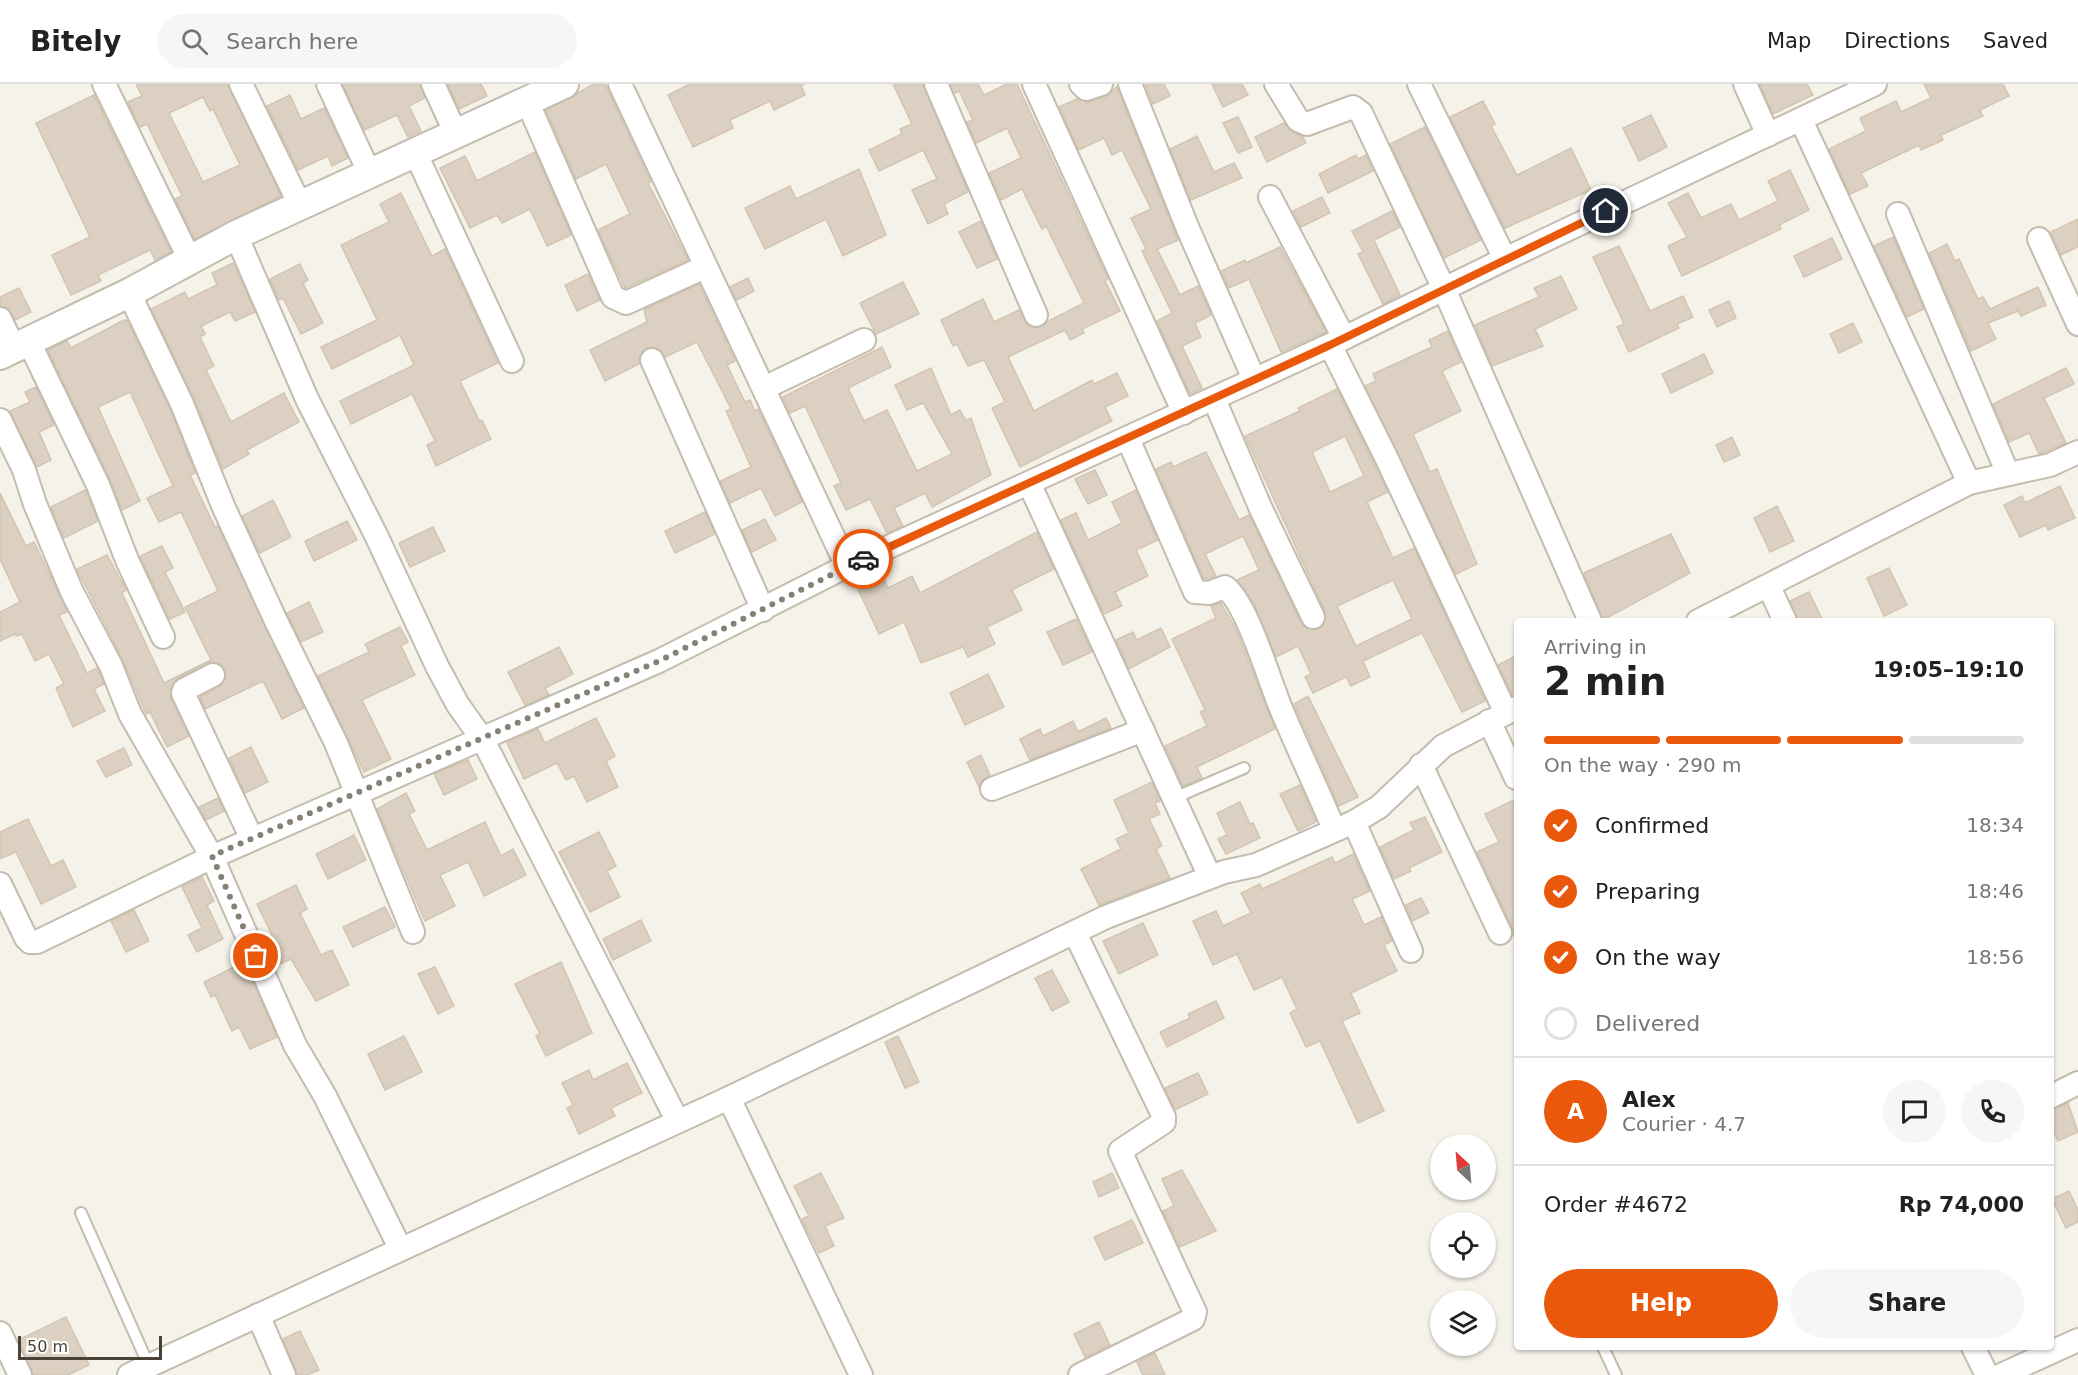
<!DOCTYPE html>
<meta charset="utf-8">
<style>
body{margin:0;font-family:"DejaVu Sans",sans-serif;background:#f6f6f6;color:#222;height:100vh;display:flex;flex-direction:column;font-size:22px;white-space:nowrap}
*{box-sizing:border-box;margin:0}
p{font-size:20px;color:#767676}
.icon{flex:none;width:33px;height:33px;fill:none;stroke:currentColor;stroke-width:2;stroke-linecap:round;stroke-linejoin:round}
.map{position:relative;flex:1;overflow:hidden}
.side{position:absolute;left:1514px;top:534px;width:540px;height:732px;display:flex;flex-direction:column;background:#fff;border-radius:6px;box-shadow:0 2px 4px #0004}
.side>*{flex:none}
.needle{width:39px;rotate:334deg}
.buttons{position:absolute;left:1430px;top:1050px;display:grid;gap:12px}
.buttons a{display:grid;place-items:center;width:66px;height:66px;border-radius:50%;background:#fff;box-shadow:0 2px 4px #0004;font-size:30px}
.scale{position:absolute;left:18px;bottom:15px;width:144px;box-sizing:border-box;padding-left:6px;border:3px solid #4a4237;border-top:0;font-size:16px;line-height:21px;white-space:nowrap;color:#4a4237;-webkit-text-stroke:4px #fff;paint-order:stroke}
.pin{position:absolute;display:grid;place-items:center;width:51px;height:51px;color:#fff;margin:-26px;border:3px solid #fff;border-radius:50%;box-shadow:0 2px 6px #0007}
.courier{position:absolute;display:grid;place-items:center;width:60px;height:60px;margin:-30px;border:4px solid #ea580c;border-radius:50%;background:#fff;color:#222;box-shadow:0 2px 8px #0007}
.overview em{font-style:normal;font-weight:700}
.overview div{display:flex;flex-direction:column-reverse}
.overview{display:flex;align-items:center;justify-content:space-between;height:102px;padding:0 30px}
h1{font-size:39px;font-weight:700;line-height:45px}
.bar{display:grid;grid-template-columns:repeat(4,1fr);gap:9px 6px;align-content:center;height:72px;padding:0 30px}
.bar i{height:8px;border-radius:4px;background:#e0e0e0}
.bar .on{background:#ea580c}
.bar p{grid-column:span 4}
.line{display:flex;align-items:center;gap:15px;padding:0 30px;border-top:2px solid #e0e0e0}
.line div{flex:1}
.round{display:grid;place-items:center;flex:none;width:63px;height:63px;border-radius:32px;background:#f6f6f6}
ol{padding:0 30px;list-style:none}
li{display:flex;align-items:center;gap:18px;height:66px}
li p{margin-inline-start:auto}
li .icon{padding:6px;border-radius:50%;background:#ea580c;color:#fff;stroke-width:4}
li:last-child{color:#767676}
li i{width:33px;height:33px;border:3px solid #e0e0e0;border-radius:50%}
.action{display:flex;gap:12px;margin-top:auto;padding:12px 30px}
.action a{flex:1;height:69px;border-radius:36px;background:#ea580c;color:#fff;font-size:24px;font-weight:700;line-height:69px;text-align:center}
.action a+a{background:#f6f6f6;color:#222}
header{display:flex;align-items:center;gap:36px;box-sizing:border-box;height:84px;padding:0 30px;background:#fff;border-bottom:2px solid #e0e0e0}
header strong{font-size:28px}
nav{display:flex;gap:33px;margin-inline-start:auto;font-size:21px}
.search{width:420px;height:54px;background:#f6f6f6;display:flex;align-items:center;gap:15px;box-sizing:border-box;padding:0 21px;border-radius:33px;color:#767676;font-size:22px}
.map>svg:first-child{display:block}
.building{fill:#dbd0c1;stroke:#d3c5b1;stroke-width:1.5;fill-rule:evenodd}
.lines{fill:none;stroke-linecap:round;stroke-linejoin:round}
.service-casing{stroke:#c4bcae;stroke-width:14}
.minor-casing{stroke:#c4bcae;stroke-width:26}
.tertiary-casing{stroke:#c4bcae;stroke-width:32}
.service{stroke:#fff;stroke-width:10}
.minor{stroke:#fff;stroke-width:22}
.tertiary{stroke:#fff;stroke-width:28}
.done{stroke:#868075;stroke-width:6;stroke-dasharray:0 10.8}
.route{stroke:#ea580c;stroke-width:8}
</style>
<header>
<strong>Bitely</strong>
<div class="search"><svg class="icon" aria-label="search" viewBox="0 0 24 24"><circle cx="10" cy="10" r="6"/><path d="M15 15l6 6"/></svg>Search here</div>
<nav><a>Map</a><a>Directions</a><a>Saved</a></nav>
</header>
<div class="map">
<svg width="2078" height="1291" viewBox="0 0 2078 1291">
<rect width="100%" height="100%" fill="#f5f2e9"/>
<g class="building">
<path d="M136,0H228L281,112L195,155L175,115L182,112L147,40L140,43L128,18L142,12ZM203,13L210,27L213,25L240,81L203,98L169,29Z"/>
<polygon points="346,0 420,0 425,14 409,22 421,47 408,53 397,31 364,46 343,1"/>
<polygon points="448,0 481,0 487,12 459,25"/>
<polygon points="594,0 605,0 651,98 648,99 688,176 625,204 598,146 630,130 606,80 576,95 546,26"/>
<polygon points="690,0 804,0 801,2 805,11 774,26 770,17 730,36 733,44 693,63 668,11"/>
<polygon points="893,0 923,0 968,108 944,120 948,130 928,140 912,106 937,95 923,66 879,87 869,66 902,50 900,45 912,40"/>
<polygon points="951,0 978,0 984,11 1007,0 1017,0 1108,195 1105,197 1120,227 1082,245 1084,249 1070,256 1065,246 1008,273 1034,327 1092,296 1094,300 1117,289 1128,312 1105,323 1112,337 1020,383 992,324 1005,318 984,276 968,282 957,260 953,262 941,236 983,215 994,238 1019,226 1028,241 1035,244 1084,219 1046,142 1042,145 1022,105 1001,116 989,89 1021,74 1007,44 976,59 967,38 973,36 959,7 955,9"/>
<polygon points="1145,0 1164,0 1170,12 1153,20"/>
<polygon points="1212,0 1242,0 1248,11 1223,23"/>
<polygon points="1760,0 1807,0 1813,11 1773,30"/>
<polygon points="1924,0 2003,0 2009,12 1980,26 1983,32 1941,51 1943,56 1921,66 1919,61 1861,89 1868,102 1850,110 1829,65 1866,47 1860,34 1896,17 1901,28 1931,14"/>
<polygon points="1117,3 1178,156 1157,165 1180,211 1198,202 1211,231 1195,239 1201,253 1182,262 1202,304 1190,310 1157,237 1172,229 1142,167 1146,165 1131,134 1151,125 1122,66 1112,71 1104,54 1079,66 1059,23 1077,15 1082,20 1105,13"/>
<polygon points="94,11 171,168 155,176 150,166 98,191 101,197 71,211 52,171 90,153 36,39"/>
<polygon points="290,11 301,35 324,24 348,74 332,82 328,72 298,86 267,22"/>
<polygon points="1483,17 1495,40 1491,42 1517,91 1571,64 1591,106 1505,144 1450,33"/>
<polygon points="1651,31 1667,63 1639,77 1623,44"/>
<polygon points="1238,33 1252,63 1238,69 1223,39"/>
<polygon points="1284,39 1292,48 1303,53 1306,59 1267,78 1255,53"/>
<polygon points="1425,43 1481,156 1444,174 1390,60"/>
<polygon points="1197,52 1214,88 1234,79 1242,94 1191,116 1170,65"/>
<polygon points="535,68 571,151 547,162 530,125 502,139 497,131 470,144 440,84 465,72 477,97"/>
<polygon points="1356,71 1358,75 1366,71 1373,87 1328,109 1319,90"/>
<polygon points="859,85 886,151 843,172 826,135 765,165 745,124 790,102 796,115"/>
<polygon points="1790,86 1809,126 1779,141 1781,145 1682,192 1668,162 1687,153 1668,119 1688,109 1701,134 1731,120 1739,136 1778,117 1768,97"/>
<polygon points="401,109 432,172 445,165 498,279 460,297 480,338 482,336 491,355 436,382 427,361 435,357 412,310 351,340 340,317 414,281 400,251 332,285 321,263 377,236 341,161 389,138 380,120"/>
<polygon points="1322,113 1330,129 1301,143 1293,127"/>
<polygon points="1392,127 1400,143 1374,156 1400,211 1383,220 1358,170 1363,168 1352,147"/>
<polygon points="2078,135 2078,163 2061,171 2051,148"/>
<polygon points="981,137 997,175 977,184 959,148"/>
<polygon points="1893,153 1924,225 1907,233 1874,162"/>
<polygon points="1832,154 1842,175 1804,193 1794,172"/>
<polygon points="1947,160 1955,177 1959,175 1978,215 1983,213 1990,225 2038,203 2046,221 2021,232 2018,227 1988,239 1996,255 1971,267 1929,169"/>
<polygon points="1619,162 1650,227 1683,212 1693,233 1677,240 1679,244 1629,268 1617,243 1624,240 1593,173"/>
<polygon points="1280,163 1326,248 1281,268 1249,195 1229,204 1221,187 1245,176 1246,179"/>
<polygon points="233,179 255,228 235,237 230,228 201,242 205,250 200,253 214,282 206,286 231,338 284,309 299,338 247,366 249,370 223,385 194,314 151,225 185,208 188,215 217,201 212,189"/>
<polygon points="300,180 308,196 303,199 323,239 301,250 283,214 279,216 270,195"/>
<polygon points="588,190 600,216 577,227 565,201"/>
<polygon points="1561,192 1577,225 1535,245 1543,262 1492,282 1475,241 1539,213 1534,204"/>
<polygon points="748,194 754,207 737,216 730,203"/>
<polygon points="903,198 919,230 876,250 860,219"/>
<polygon points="699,200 735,277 727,281 745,318 750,316 755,327 758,325 802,418 775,432 761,404 730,419 720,397 751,383 726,327 731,325 697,258 665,273 659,265 647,263 641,269 639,280 605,297 590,266 647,238 644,226"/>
<polygon points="19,204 31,228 15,236 8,224 0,222 0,213"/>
<polygon points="1729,217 1736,234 1717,243 1709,226"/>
<polygon points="124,236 127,236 170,325 195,389 190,391 215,443 218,442 304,624 282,635 263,597 205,625 200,613 220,603 226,591 221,580 207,579 178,594 171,602 171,615 189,652 167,663 150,628 146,630 123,576 77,485 107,471 126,506 122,509 164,599 211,576 185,523 218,507 181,428 159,438 147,414 173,402 130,308 98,323 140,417 122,426 110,395 48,266 67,257 71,264"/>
<polygon points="1853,239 1862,258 1839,269 1830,250"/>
<polygon points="1448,247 1461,278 1442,287 1461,327 1413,350 1430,388 1437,385 1477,480 1456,490 1365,302 1376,297 1373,290 1432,263 1429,256"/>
<polygon points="882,263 891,283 848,304 864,337 887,326 917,387 952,370 923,319 907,326 895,301 931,284 951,331 960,326 966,337 971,334 991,391 932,423 925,409 894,424 903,442 887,449 870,415 846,426 834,402 841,399 805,322 790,329 783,313"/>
<polygon points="1704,270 1713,289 1671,309 1662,290"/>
<polygon points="2066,284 2074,300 2044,314 2066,359 2039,370 2029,349 2009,358 1993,320"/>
<polygon points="36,303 54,341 39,348 51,376 37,383 10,327 30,318 25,308"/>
<path d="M1337,305L1388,408L1367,418L1393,474L1414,464L1485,617L1462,628L1422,549L1363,577L1370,593L1351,602L1346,593L1313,609L1305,593L1311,590L1298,562L1276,573L1254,519L1237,496L1259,486L1243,452L1205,470L1216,492L1204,495L1156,385L1171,378L1173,383L1206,368L1239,436L1249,431L1301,539L1306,544L1318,545L1324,540L1325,527L1245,352L1300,327L1298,324ZM1345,352L1364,392L1330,408L1312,368ZM1393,496L1412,535L1356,562L1337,522Z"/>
<polygon points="1732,353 1740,371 1724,378 1716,361"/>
<polygon points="1095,386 1107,411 1088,420 1075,395"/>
<polygon points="2060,402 2075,434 2048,446 2046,441 2020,453 2004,421 2022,412 2025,419"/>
<polygon points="85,406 98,437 64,454 51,423"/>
<polygon points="1136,406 1158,456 1136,466 1148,492 1115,508 1122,522 1104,530 1061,436 1076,429 1088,456 1122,439 1112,418"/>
<polygon points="0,409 26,462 34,458 53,497 67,528 59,531 87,589 97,584 104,600 94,605 105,627 73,643 56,604 64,600 49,570 35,577 22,550 16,552 15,550 0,557 0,528 20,518 0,475"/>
<polygon points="273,416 291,453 260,469 242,432"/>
<polygon points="1777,422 1794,457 1770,468 1754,434"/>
<polygon points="705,428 715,450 675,469 665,447"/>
<polygon points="765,435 776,456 752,468 742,446"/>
<polygon points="347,437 357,456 314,477 305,457"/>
<polygon points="433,443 445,467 410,483 399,459"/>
<polygon points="1037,448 1054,485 1012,506 1022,526 987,543 995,560 968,573 963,563 921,579 904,538 879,550 857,503 882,492 888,504 912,492 920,509"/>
<polygon points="1671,450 1690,489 1603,536 1584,489"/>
<polygon points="162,462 173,484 165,488 185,528 170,535 140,472"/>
<polygon points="1889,484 1907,521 1884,532 1867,494"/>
<polygon points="1809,508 1823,537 1798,537 1790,517"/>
<polygon points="309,518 323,548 301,558 287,529"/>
<polygon points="1221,519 1237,547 1275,645 1197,683 1202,694 1183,702 1165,662 1207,642 1200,628 1205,626 1172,555 1216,534 1211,522"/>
<polygon points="1076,535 1092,568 1063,581 1047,548"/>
<polygon points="400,543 408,558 401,562 415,591 362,616 391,675 364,688 318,592 369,568 365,560"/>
<polygon points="1161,544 1170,563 1129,585 1116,556 1133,548 1137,556"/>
<polygon points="559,563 573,590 545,604 549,611 525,621 508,588"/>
<polygon points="1516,572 1516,608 1512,610 1498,581"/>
<polygon points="988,590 1004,623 965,641 950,609"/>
<polygon points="1308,612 1358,713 1339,722 1294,620"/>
<polygon points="596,634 615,672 606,677 618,703 587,718 574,692 566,696 557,679 524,695 507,659 538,645 545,659"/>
<polygon points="1106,634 1111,644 1030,676 1020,655 1040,645 1043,652 1073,637 1078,648"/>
<polygon points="251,663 268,698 245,709 229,674"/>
<polygon points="124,664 132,681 106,693 97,677"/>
<polygon points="981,671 990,691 982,696 979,703 967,678"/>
<polygon points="468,676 477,695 444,711 434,690"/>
<polygon points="1152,698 1160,717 1155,719 1160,730 1149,735 1162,762 1156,765 1170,794 1099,821 1081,785 1121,765 1116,755 1129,749 1114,716"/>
<polygon points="1300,701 1316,738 1298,747 1280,710"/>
<polygon points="406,709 415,727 409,730 427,766 485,738 501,772 513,765 526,791 484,812 468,778 440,791 455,822 425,837 377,725"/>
<polygon points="218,714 224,727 206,736 199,723"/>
<polygon points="1516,715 1516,861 1512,843 1477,768 1499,758 1485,730"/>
<polygon points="1240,718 1250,740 1253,739 1260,754 1226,770 1218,755 1227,751 1217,729"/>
<polygon points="1425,733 1442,768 1409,784 1411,787 1394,795 1380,763 1414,746 1410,739"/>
<polygon points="28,735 51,782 63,776 76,803 41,820 16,768 0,775 0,748"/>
<polygon points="599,748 616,782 607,787 620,813 590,828 559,768"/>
<polygon points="354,751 366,776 328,795 316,770"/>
<polygon points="1353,770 1370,807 1352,815 1364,841 1381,833 1392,857 1384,861 1397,887 1351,909 1360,929 1342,937 1384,1027 1358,1039 1320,957 1306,963 1290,929 1297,925 1282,893 1254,906 1237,870 1213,881 1193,837 1216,827 1223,842 1251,829 1241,809 1260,800 1262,805 1332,773 1335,779"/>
<polygon points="202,793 214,817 207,821 223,855 197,868 188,851 202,844 182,803"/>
<polygon points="296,801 307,825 300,829 321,871 332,866 349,901 316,917 291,875 275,882 263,855 272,851 257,820"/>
<polygon points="1421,814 1429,829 1412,837 1406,821"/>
<polygon points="385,823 395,843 353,863 343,843"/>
<polygon points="134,826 149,857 126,868 111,837"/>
<polygon points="641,836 651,857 613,876 603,855"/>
<polygon points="1143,839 1158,871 1119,890 1103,857"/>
<polygon points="244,878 277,953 250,965 239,943 232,947 215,911 211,913 204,898"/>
<polygon points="561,878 592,949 546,972 536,952 540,950 515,900"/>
<polygon points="435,883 454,922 438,930 418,890"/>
<polygon points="1052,886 1069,918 1052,927 1035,894"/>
<polygon points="1216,917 1224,934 1167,963 1160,948 1190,934 1188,930"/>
<polygon points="404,952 422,988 385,1006 368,970"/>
<polygon points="898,952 919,998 905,1004 885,958"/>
<polygon points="627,979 642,1009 611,1024 615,1032 579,1050 567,1024 573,1021 562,999 589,986 593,996"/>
<polygon points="1198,989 1208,1010 1175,1026 1165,1004"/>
<polygon points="2068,1019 2078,1048 2058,1057 2050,1040 2050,1026"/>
<polygon points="1182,1086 1216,1147 1180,1163 1163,1127 1174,1122 1162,1095"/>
<polygon points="821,1089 844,1134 825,1142 834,1162 819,1169 802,1135 809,1132 794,1102"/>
<polygon points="1112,1089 1119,1104 1099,1113 1093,1098"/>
<polygon points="2069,1107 2078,1126 2078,1138 2066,1144 2052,1115"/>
<polygon points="1132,1136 1143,1159 1105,1176 1094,1153"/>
<polygon points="66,1233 89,1281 68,1291 33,1291 18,1256"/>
<polygon points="1099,1238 1110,1261 1085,1273 1074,1250"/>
<polygon points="300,1247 319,1286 307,1291 297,1291 283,1255"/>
<polygon points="1155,1269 1165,1291 1143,1291 1137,1278"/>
</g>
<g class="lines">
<defs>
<g id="service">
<polyline points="1174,714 1244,684"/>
<polyline points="81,1129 149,1282"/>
<polyline points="1603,1263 1616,1291"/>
</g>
<g id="minor">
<polyline points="104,0 190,176"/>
<polyline points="241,0 300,121"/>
<polyline points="328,0 369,88"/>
<polyline points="433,0 456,50"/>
<polyline points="620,0 847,482"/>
<polyline points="936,0 1036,231"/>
<polyline points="1034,0 1184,329"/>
<polyline points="1081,0 1086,5 1101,0"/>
<polyline points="1130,0 1188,145 1254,295"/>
<polyline points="1276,0 1298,36 1307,40 1353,23 1361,29 1444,205 1590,537"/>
<polyline points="1419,0 1505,175"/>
<polyline points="1745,0 1768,51"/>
<polyline points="527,17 613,213 626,219 705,183"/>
<polyline points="1801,36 1969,399"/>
<polyline points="415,68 512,277"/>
<polyline points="1270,113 1344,254"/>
<polyline points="1898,130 2008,390"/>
<polyline points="236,151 307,315 376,451 437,582 458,621 483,656 677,1036"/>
<polyline points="2039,155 2078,240"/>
<polyline points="129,209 182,320 224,424 276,537 336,659 413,848"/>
<polyline points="0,235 14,264"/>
<polyline points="28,256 98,401 127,476 163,553"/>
<polyline points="1330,261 1386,373 1506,629"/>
<polyline points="652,276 763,526"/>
<polyline points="764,304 864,256"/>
<polyline points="1214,315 1261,425 1313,533"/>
<polyline points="0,336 24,386 35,420 72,508 111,582 130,630 212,773 295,961 325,1012 400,1164"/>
<path d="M1128,355L1195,508L1209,509L1225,503C1247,519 1270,599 1282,627C1299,667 1317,705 1334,745"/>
<polyline points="1029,399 1210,793"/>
<polyline points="1769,503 1785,537"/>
<polyline points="1698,537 1969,399 2050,381 2078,368"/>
<polyline points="213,591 184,606 183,609 252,755"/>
<polyline points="1489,637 1516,694"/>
<polyline points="1421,681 1500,849"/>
<polyline points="992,705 1143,646"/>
<polyline points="1354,738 1411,867"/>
<polyline points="0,800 26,854 30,858 37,858 212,773 659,577 847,482 1330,261 1505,175 1875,0"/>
<polyline points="1075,849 1164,1033 1164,1038 1120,1067 1195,1228 1193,1235 1080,1291"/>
<polyline points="2050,1013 2078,999"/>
<polyline points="729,1014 861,1291"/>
<polyline points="258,1231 284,1291"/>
<polyline points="0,1249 20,1291"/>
<polyline points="1973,1263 1987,1291"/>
<polyline points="129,1291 729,1014 1106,833 1224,788 1256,781 1354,738 1379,723 1443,662 1516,624"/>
<polyline points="2001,1291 2078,1256"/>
</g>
<polyline id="tertiary" points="0,271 129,209 236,151 564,0"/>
</defs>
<use href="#service" class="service-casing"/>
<use href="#minor" class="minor-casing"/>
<use href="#tertiary" class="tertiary-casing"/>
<use href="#service" class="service"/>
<use href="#minor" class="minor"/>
<use href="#tertiary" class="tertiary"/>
</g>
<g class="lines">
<polyline class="done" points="256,872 212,772 659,577 863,475"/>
<polyline class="route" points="863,475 1330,261 1606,127"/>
</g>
</svg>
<div class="buttons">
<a><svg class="needle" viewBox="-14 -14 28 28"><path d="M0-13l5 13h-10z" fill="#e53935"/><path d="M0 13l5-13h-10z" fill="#767676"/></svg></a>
<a><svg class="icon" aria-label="locate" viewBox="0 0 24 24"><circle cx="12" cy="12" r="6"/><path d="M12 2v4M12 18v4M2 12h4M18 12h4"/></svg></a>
<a><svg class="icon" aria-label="layers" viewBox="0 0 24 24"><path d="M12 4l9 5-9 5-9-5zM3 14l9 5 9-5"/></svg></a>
</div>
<div class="scale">50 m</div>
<div class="pin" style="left:256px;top:872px;background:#ea580c"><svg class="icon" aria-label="bag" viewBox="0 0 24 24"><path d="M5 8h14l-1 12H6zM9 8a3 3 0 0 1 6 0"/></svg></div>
<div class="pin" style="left:1606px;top:127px;background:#1f2937"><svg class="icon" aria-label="home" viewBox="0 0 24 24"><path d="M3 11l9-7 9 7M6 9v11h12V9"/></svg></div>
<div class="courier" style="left:863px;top:475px"><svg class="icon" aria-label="car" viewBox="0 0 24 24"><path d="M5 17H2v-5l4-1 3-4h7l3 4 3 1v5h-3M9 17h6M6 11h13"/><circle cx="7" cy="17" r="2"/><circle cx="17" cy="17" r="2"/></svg></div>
<section class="side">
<div class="overview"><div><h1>2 min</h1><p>Arriving in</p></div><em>19:05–19:10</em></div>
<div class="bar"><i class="on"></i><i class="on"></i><i class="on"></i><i></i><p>On the way · 290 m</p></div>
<ol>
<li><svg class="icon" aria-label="check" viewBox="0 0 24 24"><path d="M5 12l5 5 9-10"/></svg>Confirmed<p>18:34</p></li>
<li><svg class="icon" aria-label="check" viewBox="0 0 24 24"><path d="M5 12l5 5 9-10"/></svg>Preparing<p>18:46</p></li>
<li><svg class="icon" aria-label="check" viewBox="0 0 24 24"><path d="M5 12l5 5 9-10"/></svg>On the way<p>18:56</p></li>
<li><i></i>Delivered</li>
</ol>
<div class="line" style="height:108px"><b class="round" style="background:#ea580c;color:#fff">A</b><div><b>Alex</b><p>Courier · 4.7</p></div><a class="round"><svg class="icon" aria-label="chat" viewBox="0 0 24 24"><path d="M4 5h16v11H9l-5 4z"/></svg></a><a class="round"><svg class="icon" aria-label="phone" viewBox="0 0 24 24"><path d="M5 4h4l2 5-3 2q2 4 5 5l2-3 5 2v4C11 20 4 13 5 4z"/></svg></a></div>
<div class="line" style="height:78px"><div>Order #4672</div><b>Rp 74,000</b></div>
<div class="action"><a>Help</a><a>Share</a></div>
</section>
</div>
